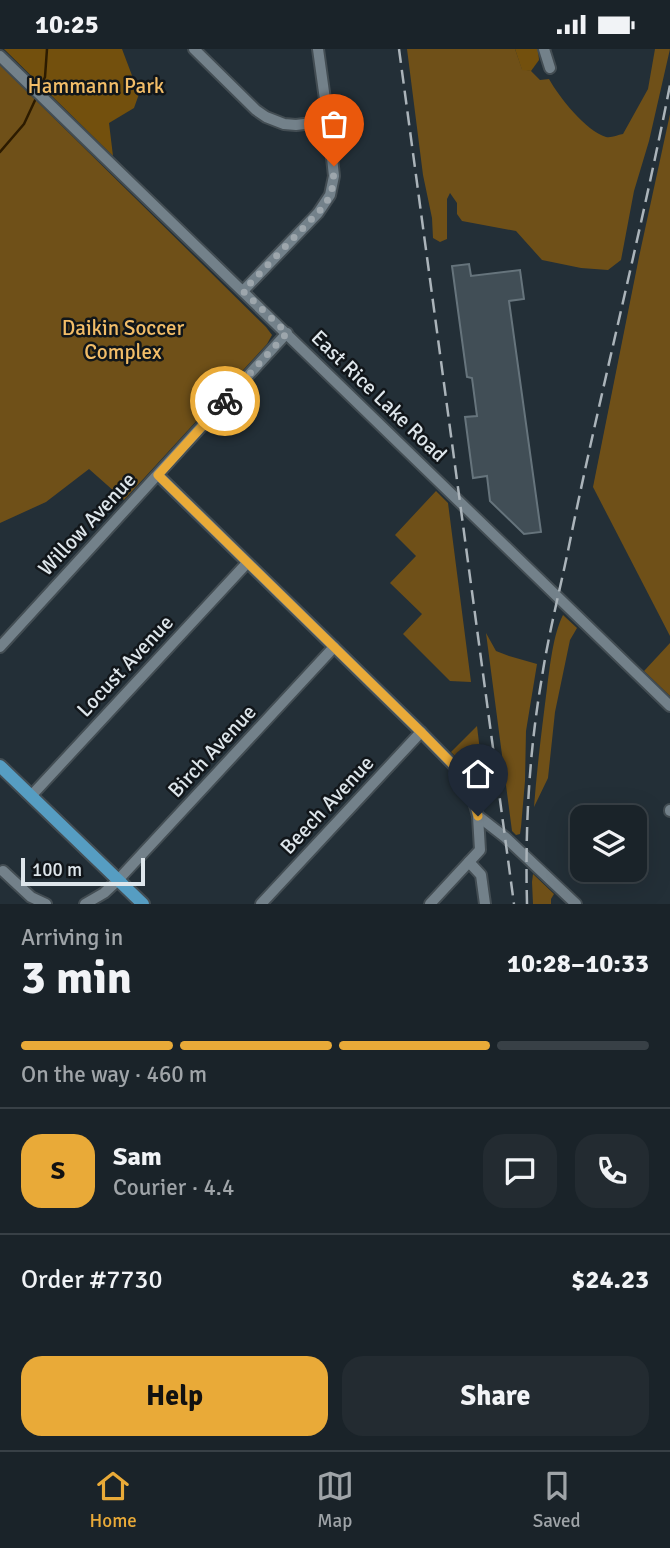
<!DOCTYPE html>
<meta charset="utf-8">
<style>
body{margin:0;font-family:Signika,sans-serif;background:#232b31;color:#f1f3f6;height:100vh;display:flex;flex-direction:column;font-size:26px;white-space:nowrap}
*{box-sizing:border-box;margin:0}
p{font-size:23px;color:#9fa4a8}
.icon{flex:none;width:38px;height:38px;fill:none;stroke:currentColor;stroke-width:2;stroke-linecap:round;stroke-linejoin:round}
.map{position:relative;height:855px;overflow:hidden}
.details{display:flex;flex-direction:column;background:#1a2329;flex:1}
.details>*{flex:none}
.tools{position:absolute;left:570px;top:756px;display:grid;gap:14px}
.tools a{display:grid;place-items:center;width:77px;height:77px;border-radius:14px;background:#1a2329;box-shadow:0 7px 28px #0002,0 0 0 2px #384046;font-size:35px}
.scale{position:absolute;left:21px;bottom:18px;width:124px;box-sizing:border-box;padding-left:7px;border:4px solid #dee6eb;border-top:0;font-size:19px;line-height:24px;white-space:nowrap;color:#dee6eb;-webkit-text-stroke:5px #11161a;paint-order:stroke}
.pin{position:absolute;display:grid;place-items:center;width:60px;height:60px;color:#fff;margin:-72px -30px;border-radius:50% 50% 50% 0;rotate:-45deg;box-shadow:0 0 7px #0007}
.pin .icon{rotate:45deg}
.courier{position:absolute;display:grid;place-items:center;width:70px;height:70px;margin:-35px;border:5px solid #e9aa38;border-radius:50%;background:#fff;color:#222;box-shadow:0 2px 9px #0007}
.summary em{font-style:normal;font-weight:700}
.summary div{display:flex;flex-direction:column-reverse}
.summary{display:flex;align-items:center;justify-content:space-between;height:119px;padding:0 21px}
h1{font-size:46px;font-weight:700;line-height:52px}
.bar{display:grid;grid-template-columns:repeat(4,1fr);gap:10px 7px;align-content:center;height:84px;padding:0 21px}
.bar i{height:9px;border-radius:5px;background:#384046}
.bar .on{background:#e9aa38}
.bar p{grid-column:span 4}
.line{display:flex;align-items:center;gap:18px;padding:0 21px;border-top:2px solid #384046}
.line div{flex:1}
.round{display:grid;place-items:center;flex:none;width:74px;height:74px;border-radius:21px;background:#232b31}
.primary-button{display:flex;gap:14px;margin-top:auto;padding:14px 21px}
.primary-button a{flex:1;height:80px;border-radius:21px;background:#e9aa38;color:#111;font-size:28px;font-weight:700;line-height:80px;text-align:center}
.primary-button a+a{background:#232b31;color:#f1f3f6}
.status{display:flex;justify-content:space-between;align-items:center;height:49px;padding:0 35px;background:#1a2329;direction:ltr}
.status svg{height:19px;fill:currentColor}
.tab-bar{display:flex;justify-content:space-around;align-items:center;height:98px;border-top:2px solid #384046;background:#1a2329;font-size:19px;color:#9fa4a8}
.tab-bar a{display:grid;justify-items:center;gap:4px}
.tab-bar .on{color:#e9aa38}
.map>svg:first-child{display:block}
.green{fill:#6f5018}
.forest{fill:#73500d}
.lines{fill:none;stroke-linecap:round;stroke-linejoin:round}
.stream{stroke:#2c1b00;stroke-width:2.5}
.building{fill:#414e56;stroke:#66747c;stroke-width:2}
.minor-casing{stroke:#434d53;stroke-width:14}
.major-casing{stroke:#434d53;stroke-width:16}
.minor{stroke:#73818a;stroke-width:10}
.major{stroke:#569dc2;stroke-width:12}
.rail{stroke:#abb4ba;stroke-width:2.5;stroke-dasharray:14 7;stroke-linecap:butt}
.done{stroke:#9da6ac;stroke-width:7;stroke-dasharray:0 12.6}
.route{stroke:#e9aa38;stroke-width:9}
.labels{text-anchor:middle;dominant-baseline:central;stroke-width:5;stroke-linejoin:round;paint-order:stroke}
.park-label{font-size:21px;fill:#f2bd68;stroke:#11161a}
.street-label{font-size:21px;fill:#dee6eb;stroke:#11161a}
</style>
<div class="status"><b>10:25</b><svg viewBox="0 0 49 12"><path d="M0 12V9h3v3zM5 12V6h3v6zM10 12V3h3v9zM15 12V0h3v12zM26 1h20v11H26zM47 4h2v5h-2z"/></svg></div>
<div class="map">
<svg width="670" height="855" viewBox="0 0 670 855">
<rect width="100%" height="100%" fill="#232f37"/>
<g class="green">
<path d="M407,0H515L522,20L531,22L540,31L549,30C559,48 586,82 606,88C612,89 617,86 623,85L648,40L655,0H670L649,92L634,142L621,211L608,221L581,219L542,211L516,182L462,172L457,165V154L450,144L447,150V190L440,193L433,189L432,169L423,126Z"/>
<polygon points="0,16 266,278 272,286 267,295 124,451 89,420 46,453 0,474"/>
<polygon points="670,65 670,587 593,438 639,208"/>
<polygon points="436,442 448,454 471,633 450,632 403,585 422,565 390,534 416,507 395,486"/>
<path d="M563,566L577,579L570,591L555,663L548,729L534,758C537,718 542,679 547,639C550,617 553,586 563,566Z"/>
<polygon points="486,584 496,602 509,607 537,615 526,682 525,732 521,778 520,785 516,786 512,782"/>
<polygon points="670,594 670,647 644,622"/>
<polygon points="477,677 483,727 477,729 451,703"/>
<polygon points="533,825 554,845 551,850 551,855 533,855 532,833"/>
</g>
<g class="forest">
<polygon points="4,0 122,0 139,45 134,59 109,74 113,107"/>
<polygon points="515,0 538,0 539,11 531,22 522,21"/>
</g>
<g class="lines">
<g class="stream">
<polyline points="39,41 45,28 47,0"/>
<polyline points="0,103 24,75 37,47"/>
</g>
</g>
<polygon class="building" points="469,215 471,227 520,221 524,250 509,252 541,483 524,485 490,452 487,427 473,429 465,368 477,367 472,329 467,328 452,217"/>
<g class="lines">
<defs>
<g id="minor">
<polyline points="194,0 256,61 266,68 284,75 296,76 328,72 318,0"/>
<polyline points="544,0 550,19"/>
<polyline points="0,7 670,657"/>
<polyline points="243,242 318,164 330,146 334,127 328,72"/>
<polyline points="158,426 421,683 468,731 478,767 505,788 576,855"/>
<polyline points="0,598 287,284"/>
<polyline points="31,747 247,514"/>
<polyline points="670,761 670,762"/>
<polyline points="469,813 481,826 485,855"/>
<polyline points="3,822 31,848 46,855"/>
<polyline points="85,855 104,844 118,831 334,598"/>
<polyline points="261,855 421,683"/>
<polyline points="430,855 480,801 478,767"/>
</g>
<polyline id="major" points="0,717 143,855"/>
</defs>
<use href="#minor" class="minor-casing"/>
<use href="#major" class="major-casing"/>
<use href="#minor" class="minor"/>
<use href="#major" class="major"/>
<g class="rail">
<polyline points="399,0 514,855"/>
<path d="M527,855C525,779 529,703 542,628C549,582 561,537 570,492C601,340 640,189 670,36"/>
</g>
</g>
<g class="lines">
<polyline class="done" points="225,352 287,284 243,242 326,155 333,137 334,117"/>
<polyline class="route" points="225,352 158,426 421,683 468,731 478,767"/>
</g>
<g class="labels">
<g class="park-label">
<text x="96" y="37">Hammann Park</text>
<text x="123" y="279">Daikin Soccer<tspan x="123" dy="24">Complex</tspan></text>
</g>
<g class="street-label">
<text transform="translate(379 347) rotate(44)">East Rice Lake Road</text>
<text transform="translate(87 475) rotate(-47)">Willow Avenue</text>
<text transform="translate(125 617) rotate(-47)">Locust Avenue</text>
<text transform="translate(212 702) rotate(-47)">Birch Avenue</text>
<text transform="translate(327 756) rotate(-47)">Beech Avenue</text>
</g>
</g>
</svg>
<div class="tools">
<a><svg class="icon" aria-label="layers" viewBox="0 0 24 24"><path d="M12 4l9 5-9 5-9-5zM3 14l9 5 9-5"/></svg></a>
</div>
<div class="scale">100 m</div>
<div class="pin" style="left:334px;top:117px;background:#ea580c"><svg class="icon" aria-label="bag" viewBox="0 0 24 24"><path d="M5 8h14l-1 12H6zM9 8a3 3 0 0 1 6 0"/></svg></div>
<div class="pin" style="left:478px;top:767px;background:#1f2937"><svg class="icon" aria-label="home" viewBox="0 0 24 24"><path d="M3 11l9-7 9 7M6 9v11h12V9"/></svg></div>
<div class="courier" style="left:225px;top:352px"><svg class="icon" aria-label="bike" viewBox="0 0 24 24"><circle cx="6" cy="16" r="4"/><circle cx="18" cy="16" r="4"/><path d="M6 16l4-8h5l3 8M10 8l3 8H6M13 5h3"/></svg></div>
</div>
<section class="details">
<div class="summary"><div><h1>3 min</h1><p>Arriving in</p></div><em>10:28–10:33</em></div>
<div class="bar"><i class="on"></i><i class="on"></i><i class="on"></i><i></i><p>On the way · 460 m</p></div>
<div class="line" style="height:126px"><b class="round" style="background:#e9aa38;color:#111">S</b><div><b>Sam</b><p>Courier · 4.4</p></div><a class="round"><svg class="icon" aria-label="chat" viewBox="0 0 24 24"><path d="M4 5h16v11H9l-5 4z"/></svg></a><a class="round"><svg class="icon" aria-label="phone" viewBox="0 0 24 24"><path d="M5 4h4l2 5-3 2q2 4 5 5l2-3 5 2v4C11 20 4 13 5 4z"/></svg></a></div>
<div class="line" style="height:91px"><div>Order #7730</div><b>$24.23</b></div>
<div class="primary-button"><a>Help</a><a>Share</a></div>
</section>
<nav class="tab-bar">
<a class="on"><svg class="icon" aria-label="home" viewBox="0 0 24 24"><path d="M3 11l9-7 9 7M6 9v11h12V9"/></svg>Home</a>
<a><svg class="icon" aria-label="map" viewBox="0 0 24 24"><path d="M3 6l6-2 6 2 6-2v14l-6 2-6-2-6 2zM9 4v14M15 6v14"/></svg>Map</a>
<a><svg class="icon" aria-label="saved" viewBox="0 0 24 24"><path d="M7 4h10v16l-5-4-5 4z"/></svg>Saved</a>
</nav>
